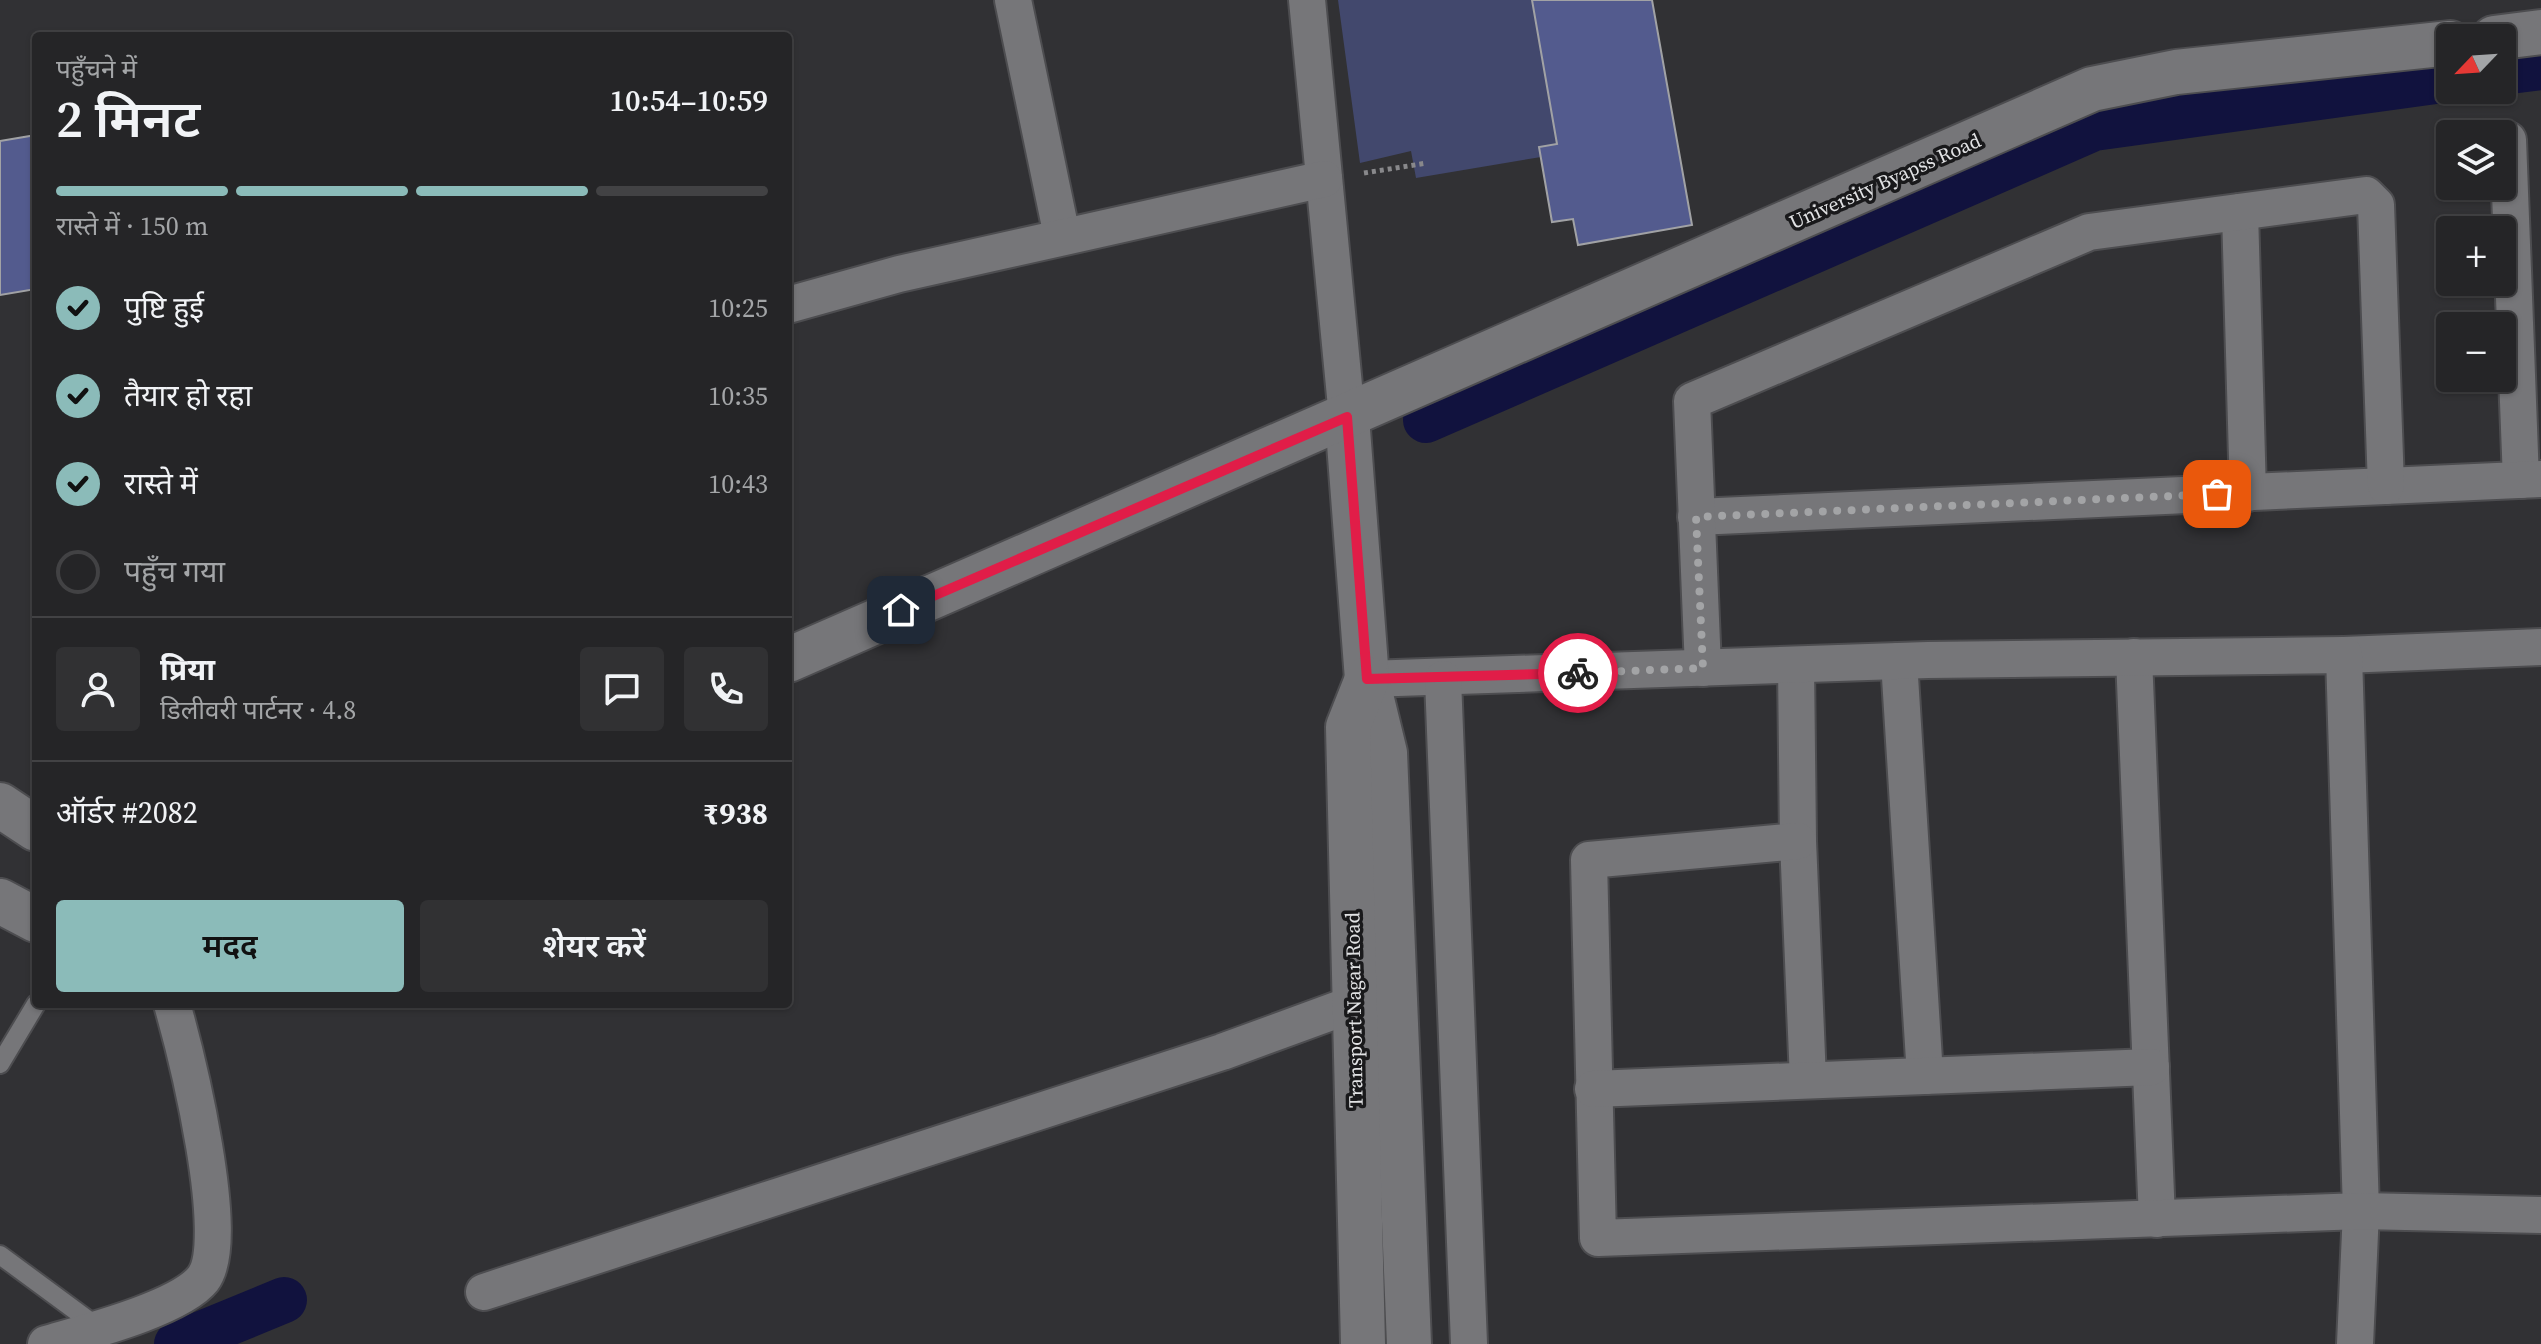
<!DOCTYPE html>
<html lang="hi">
<meta charset="utf-8">
<style>
body{margin:0;font-family:"Source Serif 4","Noto Sans Devanagari",serif;background:#313133;color:#f1f3f6;height:100vh;display:flex;flex-direction:column;font-size:30px;white-space:nowrap}
*{box-sizing:border-box;margin:0}
p{font-size:26px;color:#a3a5a7}
.icon{flex:none;width:44px;height:44px;fill:none;stroke:currentColor;stroke-width:2;stroke-linecap:round;stroke-linejoin:round}
.map{position:relative;flex:1;overflow:hidden}
.drawer{position:absolute;left:32px;top:32px;width:760px;height:976px;display:flex;flex-direction:column;background:#252527;border-radius:8px;box-shadow:0 2px 6px #0004,0 0 0 2px #424244}
.drawer>*{flex:none}
.needle{width:52px;rotate:245deg}
.tools{position:absolute;left:2436px;top:24px;display:grid;gap:16px}
.tools a{display:grid;place-items:center;width:80px;height:80px;border-radius:8px;background:#252527;box-shadow:0 2px 6px #0004,0 0 0 2px #424244;font-size:40px}
.pin{position:absolute;display:grid;place-items:center;width:68px;height:68px;color:#fff;margin:-34px;border-radius:16px;box-shadow:0 4px 12px #0006}
.courier{position:absolute;display:grid;place-items:center;width:80px;height:80px;margin:-40px;border:6px solid #e11d48;border-radius:50%;background:#fff;color:#222;box-shadow:0 2px 10px #0007}
.head em{font-style:normal;font-weight:600}
.head div{display:flex;flex-direction:column-reverse}
.head{display:flex;align-items:center;justify-content:space-between;height:136px;padding:0 24px}
h1{font-size:52px;font-weight:600;line-height:60px}
.bar{display:grid;grid-template-columns:repeat(4,1fr);gap:12px 8px;align-content:center;height:96px;padding:0 24px}
.bar i{height:10px;border-radius:6px;background:#424244}
.bar .current{background:#8bbbb9}
.bar p{grid-column:span 4}
.line{display:flex;align-items:center;gap:20px;padding:0 24px;border-top:2px solid #424244}
.line div{flex:1}
.round{display:grid;place-items:center;flex:none;width:84px;height:84px;border-radius:8px;background:#313133}
ol{padding:0 24px;list-style:none}
li{display:flex;align-items:center;gap:24px;height:88px}
li p{margin-inline-start:auto}
li .icon{padding:8px;border-radius:50%;background:#8bbbb9;color:#111;stroke-width:4}
li:last-child{color:#a3a5a7}
li i{width:44px;height:44px;border:4px solid #424244;border-radius:50%}
.button{display:flex;gap:16px;margin-top:auto;padding:16px 24px}
.button a{flex:1;height:92px;border-radius:8px;background:#8bbbb9;color:#111;font-size:32px;font-weight:600;line-height:92px;text-align:center}
.button a+a{background:#313133;color:#f1f3f6}
.map>svg:first-child{display:block}
.green{fill:#42486d}
.lines{fill:none;stroke-linecap:round;stroke-linejoin:round}
.canal{stroke:#11123e;stroke-width:46}
.building{fill:#535b8e;stroke:#a1a2a5;stroke-width:2}
.service-casing{stroke:#4d4d50;stroke-width:22}
.minor-casing{stroke:#4d4d50;stroke-width:40}
.secondary-casing{stroke:#4d4d50;stroke-width:48}
.path{stroke:#88888b;stroke-width:5;stroke-dasharray:4 4;stroke-linecap:butt}
.service{stroke:#767679;stroke-width:18}
.minor{stroke:#767679;stroke-width:36}
.secondary{stroke:#767679;stroke-width:44}
.done{stroke:#a3a4a6;stroke-width:8;stroke-dasharray:0 14.4}
.route{stroke:#e11d48;stroke-width:10}
.labels{text-anchor:middle;dominant-baseline:central;stroke-width:7;stroke-linejoin:round;paint-order:stroke}
.street-label{font-size:20px;fill:#e1e2e4;stroke:#19191b}
</style>
<div class="map">
<svg width="2541" height="1344" viewBox="0 0 2541 1344">
<rect width="100%" height="100%" fill="#313134"/>
<polygon class="green" points="1338,0 1532,0 1557,144 1539,147 1541,157 1416,178 1411,151 1360,163"/>
<g class="lines">
<g class="canal">
<polyline points="2502,72 2541,67"/>
<polyline points="1426,420 2094,128 2450,79"/>
<polyline points="177,1344 284,1300"/>
</g>
</g>
<g class="building">
<polygon points="1532,0 1652,0 1692,225 1578,245 1573,219 1552,222 1539,147 1557,144"/>
<polygon points="36,135 36,289 0,295 0,141"/>
</g>
<g class="lines">
<defs>
<g id="service">
<polyline points="0,1064 36,1004"/>
<polyline points="0,1255 99,1328"/>
</g>
<g id="minor">
<polyline points="1013,0 1062,236"/>
<polyline points="1307,0 1347,417"/>
<polyline points="2508,140 2521,480"/>
<polyline points="2240,212 2248,493"/>
<polyline points="788,305 899,274 1324,179"/>
<polyline points="1696,517 2541,479"/>
<polyline points="2344,655 2541,647"/>
<polyline points="2134,657 2157,1219"/>
<polyline points="1899,661 1925,1076"/>
<polyline points="1796,665 1798,841 1808,1080"/>
<polyline points="1703,668 1692,401 2089,232 2366,195 2376,205 2386,486"/>
<polyline points="1367,679 1928,660 2344,655 2361,1211 2355,1344"/>
<polyline points="1443,679 1469,1344"/>
<polyline points="1798,841 1589,860 1598,1238 2361,1211 2541,1215"/>
<polyline points="1593,1089 2151,1067"/>
<polyline points="484,1292 1222,1052 1353,1004"/>
<path d="M46,1344C83,1333 179,1309 203,1279C233,1240 186,1053 172,1004"/>
</g>
<g id="secondary">
<polyline points="2494,38 2541,32"/>
<polyline points="1347,417 1367,679 1385,753 1409,1344"/>
<polyline points="788,660 2092,89 2176,72 2450,43"/>
<polyline points="0,805 36,829"/>
<polyline points="0,901 36,920"/>
<polyline points="1363,1344 1348,727 1367,679"/>
</g>
</defs>
<use href="#service" class="service-casing"/>
<use href="#minor" class="minor-casing"/>
<use href="#secondary" class="secondary-casing"/>
<polyline class="path" points="1364,173 1427,163"/>
<use href="#service" class="service"/>
<use href="#minor" class="minor"/>
<use href="#secondary" class="secondary"/>
</g>
<g class="lines">
<polyline class="done" points="1578,673 1703,668 1696,517 2217,494"/>
<polyline class="route" points="901,610 1347,417 1367,679 1578,673"/>
</g>
<g class="labels">
<g class="street-label">
<text transform="translate(1885 181) rotate(-24)">University Byapss Road</text>
<text transform="translate(1354 1010) rotate(-91)">Transport Nagar Road</text>
</g>
</g>
</svg>
<div class="tools">
<a><svg class="needle" viewBox="-14 -14 28 28"><path d="M0-13l5 13h-10z" fill="#e53935"/><path d="M0 13l5-13h-10z" fill="#a3a5a7"/></svg></a>
<a><svg class="icon" aria-label="layers" viewBox="0 0 24 24"><path d="M12 4l9 5-9 5-9-5zM3 14l9 5 9-5"/></svg></a>
<a>+</a>
<a>−</a>
</div>
<div class="pin" style="left:2217px;top:494px;background:#ea580c"><svg class="icon" aria-label="bag" viewBox="0 0 24 24"><path d="M5 8h14l-1 12H6zM9 8a3 3 0 0 1 6 0"/></svg></div>
<div class="pin" style="left:901px;top:610px;background:#1f2937"><svg class="icon" aria-label="home" viewBox="0 0 24 24"><path d="M3 11l9-7 9 7M6 9v11h12V9"/></svg></div>
<div class="courier" style="left:1578px;top:673px"><svg class="icon" aria-label="bike" viewBox="0 0 24 24"><circle cx="6" cy="16" r="4"/><circle cx="18" cy="16" r="4"/><path d="M6 16l4-8h5l3 8M10 8l3 8H6M13 5h3"/></svg></div>
<section class="drawer">
<div class="head"><div><h1>2 मिनट</h1><p>पहुँचने में</p></div><em>10:54–10:59</em></div>
<div class="bar"><i class="current"></i><i class="current"></i><i class="current"></i><i></i><p>रास्ते में · 150 m</p></div>
<ol>
<li><svg class="icon" aria-label="check" viewBox="0 0 24 24"><path d="M5 12l5 5 9-10"/></svg>पुष्टि हुई<p>10:25</p></li>
<li><svg class="icon" aria-label="check" viewBox="0 0 24 24"><path d="M5 12l5 5 9-10"/></svg>तैयार हो रहा<p>10:35</p></li>
<li><svg class="icon" aria-label="check" viewBox="0 0 24 24"><path d="M5 12l5 5 9-10"/></svg>रास्ते में<p>10:43</p></li>
<li><i></i>पहुँच गया</li>
</ol>
<div class="line" style="height:144px"><a class="round"><svg class="icon" aria-label="person" viewBox="0 0 24 24"><circle cx="12" cy="8" r="4"/><path d="M4 21q1-7 8-7t8 7"/></svg></a><div><b>प्रिया</b><p>डिलीवरी पार्टनर · 4.8</p></div><a class="round"><svg class="icon" aria-label="chat" viewBox="0 0 24 24"><path d="M4 5h16v11H9l-5 4z"/></svg></a><a class="round"><svg class="icon" aria-label="phone" viewBox="0 0 24 24"><path d="M5 4h4l2 5-3 2q2 4 5 5l2-3 5 2v4C11 20 4 13 5 4z"/></svg></a></div>
<div class="line" style="height:104px"><div>ऑर्डर #2082</div><b>₹938</b></div>
<div class="button"><a>मदद</a><a>शेयर करें</a></div>
</section>
</div>
